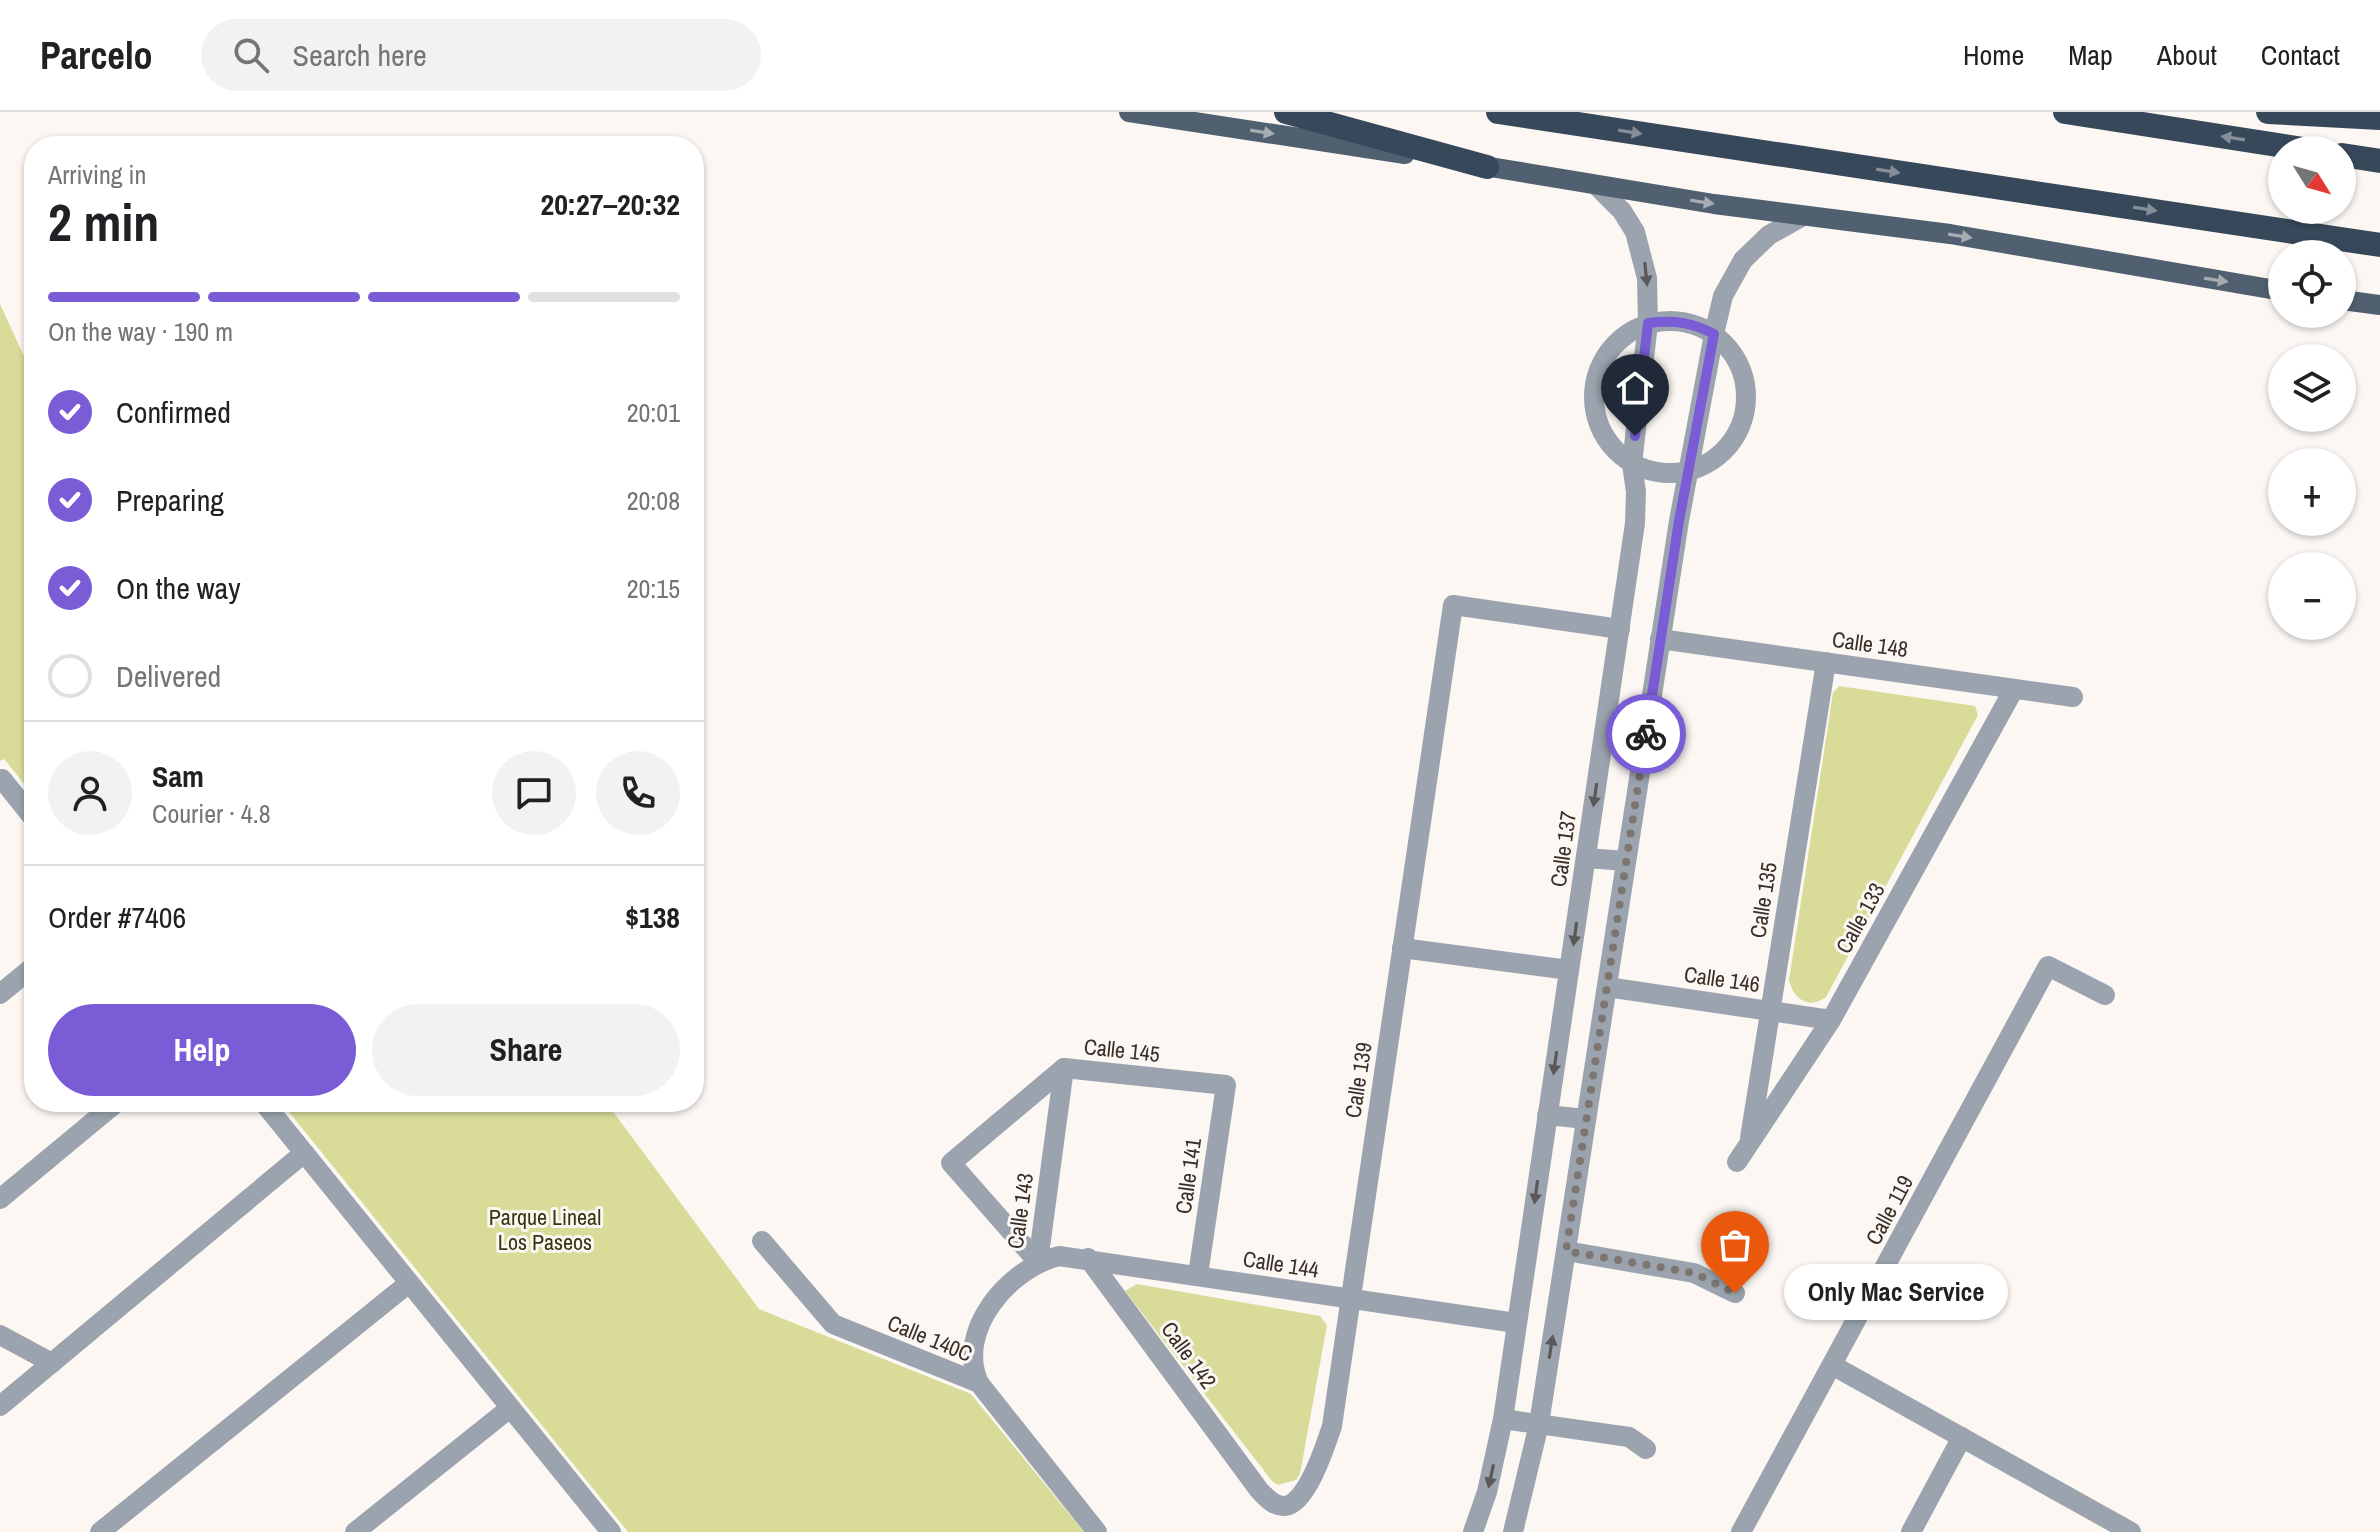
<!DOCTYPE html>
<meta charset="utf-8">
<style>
body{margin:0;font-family:"Archivo Narrow",sans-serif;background:#f2f2f2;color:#202124;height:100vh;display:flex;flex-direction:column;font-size:30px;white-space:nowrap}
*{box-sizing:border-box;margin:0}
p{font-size:26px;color:#757577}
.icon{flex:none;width:44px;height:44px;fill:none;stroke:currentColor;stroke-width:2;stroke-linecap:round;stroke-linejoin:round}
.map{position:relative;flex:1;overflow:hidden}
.side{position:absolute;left:24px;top:24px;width:680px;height:976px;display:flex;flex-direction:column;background:#fff;border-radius:32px;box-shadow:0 2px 6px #0004}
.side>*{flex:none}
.needle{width:52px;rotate:127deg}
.controls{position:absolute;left:2268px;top:24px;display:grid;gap:16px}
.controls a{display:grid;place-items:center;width:88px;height:88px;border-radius:50%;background:#fff;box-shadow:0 2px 6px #0004;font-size:40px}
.pin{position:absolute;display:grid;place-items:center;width:68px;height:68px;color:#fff;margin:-82px -34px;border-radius:50% 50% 50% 0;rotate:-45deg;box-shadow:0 0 8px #0007}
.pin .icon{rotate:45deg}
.courier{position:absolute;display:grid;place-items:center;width:80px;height:80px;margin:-40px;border:6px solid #795cd6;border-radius:50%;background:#fff;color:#222;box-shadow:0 2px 10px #0007}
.bubble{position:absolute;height:56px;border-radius:28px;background:#fff;box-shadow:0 2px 6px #0004;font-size:26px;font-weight:700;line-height:56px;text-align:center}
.head em{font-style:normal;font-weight:700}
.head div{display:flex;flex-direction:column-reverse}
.head{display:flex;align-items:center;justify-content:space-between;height:136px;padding:0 24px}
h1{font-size:52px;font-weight:700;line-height:60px}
.bar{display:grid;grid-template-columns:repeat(4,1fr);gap:12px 8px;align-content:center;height:96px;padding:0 24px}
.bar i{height:10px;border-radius:6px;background:#e0e0e0}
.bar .selected{background:#795cd6}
.bar p{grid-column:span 4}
.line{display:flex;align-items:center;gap:20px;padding:0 24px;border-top:2px solid #e0e0e0}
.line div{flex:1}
.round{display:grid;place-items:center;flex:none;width:84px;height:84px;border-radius:42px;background:#f2f2f2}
ol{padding:0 24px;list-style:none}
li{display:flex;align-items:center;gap:24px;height:88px}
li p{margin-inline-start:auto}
li .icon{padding:8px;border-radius:50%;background:#795cd6;color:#fff;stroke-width:4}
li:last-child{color:#757577}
li i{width:44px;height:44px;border:4px solid #e0e0e0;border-radius:50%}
.cta{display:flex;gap:16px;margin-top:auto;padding:16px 24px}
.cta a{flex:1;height:92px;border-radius:48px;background:#795cd6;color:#fff;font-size:32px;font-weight:700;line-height:92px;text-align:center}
.cta a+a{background:#f2f2f2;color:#202124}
header{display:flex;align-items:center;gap:48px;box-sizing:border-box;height:112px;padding:0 40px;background:#fff;border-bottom:2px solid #e0e0e0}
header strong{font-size:38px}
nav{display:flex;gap:44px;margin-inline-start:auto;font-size:28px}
.search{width:560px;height:72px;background:#f2f2f2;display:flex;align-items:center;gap:20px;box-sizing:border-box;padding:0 28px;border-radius:44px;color:#757577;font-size:30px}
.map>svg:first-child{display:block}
.green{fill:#d8dc98}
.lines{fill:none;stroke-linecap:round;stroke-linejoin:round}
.minor{stroke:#9ba4ae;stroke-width:20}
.major{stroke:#516070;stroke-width:20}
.highway{stroke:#37485a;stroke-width:24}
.oneway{fill:#a6acb2}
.oneway2{fill:#868e97}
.oneway3{fill:#5b5858}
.done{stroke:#7d7570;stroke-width:8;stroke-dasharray:0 14.4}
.route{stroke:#795cd6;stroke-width:10}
.labels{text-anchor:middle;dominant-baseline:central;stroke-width:6;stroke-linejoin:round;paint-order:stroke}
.street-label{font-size:22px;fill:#392f29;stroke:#fcf7f3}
.park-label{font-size:22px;fill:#363710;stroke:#fcf7f3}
</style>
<header>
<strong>Parcelo</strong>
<div class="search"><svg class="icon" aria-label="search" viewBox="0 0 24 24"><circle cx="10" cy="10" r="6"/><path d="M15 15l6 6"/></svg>Search here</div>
<nav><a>Home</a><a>Map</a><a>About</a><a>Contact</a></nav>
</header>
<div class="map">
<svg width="2380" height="1420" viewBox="0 0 2380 1420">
<rect width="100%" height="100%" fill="#fcf7f3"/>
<g class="green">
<polygon points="0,192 34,266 34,684 4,647 0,649"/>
<path d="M1839,574L1975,594L1978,603L1826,885C1809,898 1793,887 1789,868L1833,581Z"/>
<polygon points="281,990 606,990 759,1197 971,1282 1084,1420 628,1420"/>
<polygon points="1137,1172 1320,1204 1327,1213 1300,1362 1296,1368 1278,1373 1272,1369 1125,1179"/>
</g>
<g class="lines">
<g class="minor">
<circle cx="1670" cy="285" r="76"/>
<polyline points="1660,527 2073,585"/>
<polyline points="0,668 2,667 34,707"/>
<polyline points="1586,746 1626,749"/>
<polyline points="1402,836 1569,858"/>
<polyline points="1607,875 1831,908"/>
<polyline points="0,882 34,854"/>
<polyline points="263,990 611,1420"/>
<polyline points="1547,1003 1586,1007"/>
<polyline points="1750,1026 1826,550"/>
<polyline points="1737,1050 1831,908 2014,577"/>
<polyline points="0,1087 117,990"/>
<polyline points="762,1129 833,1212 979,1271 1097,1420"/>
<polyline points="1566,1139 1694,1161 1735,1181"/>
<path d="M1088,1146L1259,1378C1266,1385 1274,1395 1285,1394C1307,1392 1326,1332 1332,1314L1453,493L1620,517"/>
<polyline points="1038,1150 951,1051 1064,956 1226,973 1198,1163"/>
<polyline points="1038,1150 1064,956"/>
<polyline points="0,1223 52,1251"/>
<polyline points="1832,1253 2131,1420"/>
<path d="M979,1271C955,1219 1009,1156 1059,1144L1516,1211"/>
<polyline points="0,1294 304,1041"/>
<polyline points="1503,1307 1629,1325 1646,1337"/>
<polyline points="100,1420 409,1171"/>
<polyline points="355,1420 510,1296"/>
<polyline points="1473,1420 1487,1380 1503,1307 1635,411 1636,380 1632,352 1648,211 1647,166 1635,120 1622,99 1596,73"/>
<polyline points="1513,1420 1539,1312 1679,409 1714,222 1723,184 1743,148 1769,123 1803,104"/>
<polyline points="1741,1420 2048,854 2105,883"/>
<polyline points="1911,1420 1962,1325"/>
</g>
<g class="major">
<polyline points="1129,0 1405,42"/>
<polyline points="1472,52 1714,92 1950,122 2282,179"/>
<polyline points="2342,188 2380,193"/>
</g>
<g class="highway">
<polyline points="1286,0 1487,55"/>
<polyline points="1498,0 2380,133"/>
<polyline points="2065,0 2310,38"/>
<polyline points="2268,0 2380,6"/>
<polyline points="2342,43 2380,49"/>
</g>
</g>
<defs><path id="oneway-solid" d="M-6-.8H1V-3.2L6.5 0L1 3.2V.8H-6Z" transform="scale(2)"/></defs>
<g class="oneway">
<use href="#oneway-solid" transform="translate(1262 20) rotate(9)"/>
<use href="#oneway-solid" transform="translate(1702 90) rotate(9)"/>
<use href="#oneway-solid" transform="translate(1960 124) rotate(9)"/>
<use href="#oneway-solid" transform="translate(2216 168) rotate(9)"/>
</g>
<g class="oneway2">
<use href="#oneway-solid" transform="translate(1630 20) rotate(9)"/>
<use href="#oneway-solid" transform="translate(2233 26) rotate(-171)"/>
<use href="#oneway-solid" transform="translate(1888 59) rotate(9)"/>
<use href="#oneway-solid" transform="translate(2145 97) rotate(9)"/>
</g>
<g class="oneway3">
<use href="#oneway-solid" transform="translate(1646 162) rotate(84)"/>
<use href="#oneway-solid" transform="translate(1595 683) rotate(98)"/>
<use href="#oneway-solid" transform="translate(1575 822) rotate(98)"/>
<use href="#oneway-solid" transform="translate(1555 951) rotate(98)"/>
<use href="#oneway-solid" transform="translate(1536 1080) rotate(98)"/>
<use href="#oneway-solid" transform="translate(1551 1235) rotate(-81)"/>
<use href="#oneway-solid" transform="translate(1491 1364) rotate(102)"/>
</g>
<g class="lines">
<polyline class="done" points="1646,622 1566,1139 1694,1161 1735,1181"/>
<path class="route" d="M1635,324L1648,211C1674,208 1691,210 1714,222L1679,409L1646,622"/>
</g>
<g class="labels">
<g class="street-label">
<text transform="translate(1870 532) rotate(8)">Calle 148</text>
<text transform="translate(1563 737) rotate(-82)">Calle 137</text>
<text transform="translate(1763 788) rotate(-81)">Calle 135</text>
<text transform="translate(1860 806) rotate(-61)">Calle 133</text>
<text transform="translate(1722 867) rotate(8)">Calle 146</text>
<text transform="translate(1122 938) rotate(6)">Calle 145</text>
<text transform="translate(1358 968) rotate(-81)">Calle 139</text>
<text transform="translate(1188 1064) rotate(-82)">Calle 141</text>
<text transform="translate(1889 1098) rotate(-62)">Calle 119</text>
<text transform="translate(1020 1099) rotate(-82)">Calle 143</text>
<text transform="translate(1281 1152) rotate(9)">Calle 144</text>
<text transform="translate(930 1226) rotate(22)">Calle 140C</text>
<text transform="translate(1189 1243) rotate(54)">Calle 142</text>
</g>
<g class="park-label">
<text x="545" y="1105">Parque Lineal<tspan x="545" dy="25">Los Paseos</tspan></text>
</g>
</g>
</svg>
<div class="controls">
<a><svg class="needle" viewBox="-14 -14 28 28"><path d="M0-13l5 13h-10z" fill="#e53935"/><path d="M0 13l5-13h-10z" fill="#757577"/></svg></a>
<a><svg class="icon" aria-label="locate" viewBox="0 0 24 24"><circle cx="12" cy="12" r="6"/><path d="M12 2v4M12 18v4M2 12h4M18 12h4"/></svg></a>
<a><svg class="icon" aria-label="layers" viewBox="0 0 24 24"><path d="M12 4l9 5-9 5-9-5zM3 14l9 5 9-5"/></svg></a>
<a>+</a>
<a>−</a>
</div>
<div class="pin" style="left:1735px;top:1181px;background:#ea580c"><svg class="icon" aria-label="bag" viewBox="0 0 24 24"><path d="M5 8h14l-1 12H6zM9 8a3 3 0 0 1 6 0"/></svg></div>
<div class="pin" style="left:1635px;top:324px;background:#1f2937"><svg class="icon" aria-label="home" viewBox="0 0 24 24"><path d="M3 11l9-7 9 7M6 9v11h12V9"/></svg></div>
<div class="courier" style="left:1646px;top:622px"><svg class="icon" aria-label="bike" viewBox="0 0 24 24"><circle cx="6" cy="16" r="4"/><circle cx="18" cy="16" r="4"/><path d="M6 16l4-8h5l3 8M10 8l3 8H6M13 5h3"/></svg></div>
<div class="bubble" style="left:1784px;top:1152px;width:224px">Only Mac Service</div>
<section class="side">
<div class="head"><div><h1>2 min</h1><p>Arriving in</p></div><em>20:27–20:32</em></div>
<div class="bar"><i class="selected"></i><i class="selected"></i><i class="selected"></i><i></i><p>On the way · 190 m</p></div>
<ol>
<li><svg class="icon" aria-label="check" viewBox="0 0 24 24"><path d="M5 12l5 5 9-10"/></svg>Confirmed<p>20:01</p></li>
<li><svg class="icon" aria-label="check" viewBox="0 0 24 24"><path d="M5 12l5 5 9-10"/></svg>Preparing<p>20:08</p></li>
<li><svg class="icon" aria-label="check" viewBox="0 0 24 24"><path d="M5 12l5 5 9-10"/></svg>On the way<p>20:15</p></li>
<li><i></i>Delivered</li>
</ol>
<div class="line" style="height:144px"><a class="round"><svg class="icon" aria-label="person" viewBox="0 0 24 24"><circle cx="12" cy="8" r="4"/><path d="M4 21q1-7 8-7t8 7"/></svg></a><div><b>Sam</b><p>Courier · 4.8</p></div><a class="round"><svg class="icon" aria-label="chat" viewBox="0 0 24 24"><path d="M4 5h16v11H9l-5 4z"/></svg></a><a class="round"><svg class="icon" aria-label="phone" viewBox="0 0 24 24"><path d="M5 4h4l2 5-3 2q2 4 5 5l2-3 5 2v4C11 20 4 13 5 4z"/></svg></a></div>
<div class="line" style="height:104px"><div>Order #7406</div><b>$138</b></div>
<div class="cta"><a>Help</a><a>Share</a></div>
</section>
</div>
